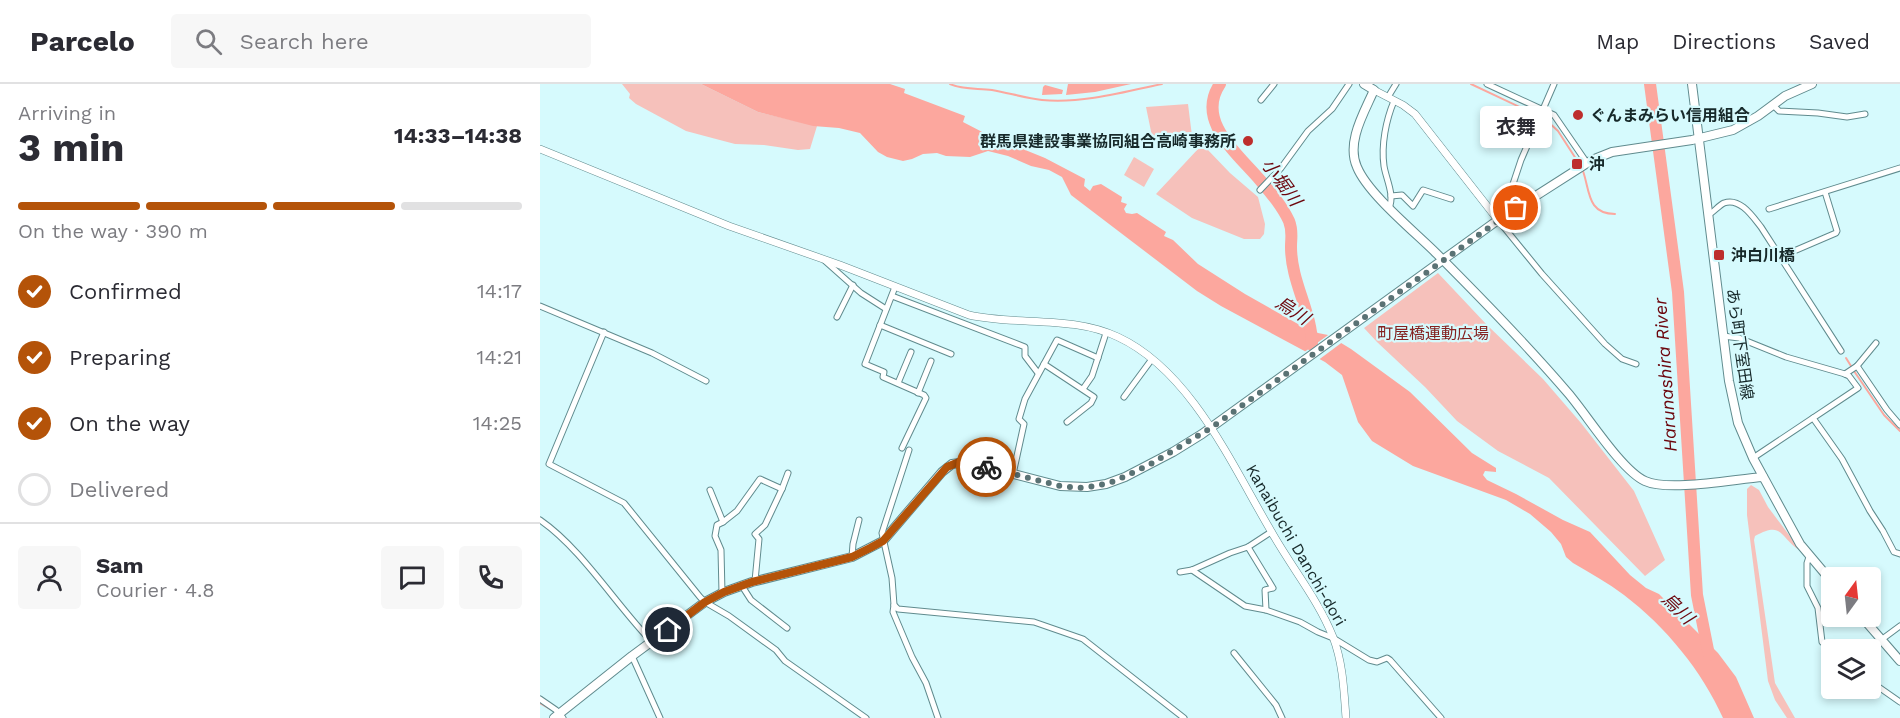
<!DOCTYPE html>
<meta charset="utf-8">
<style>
body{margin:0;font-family:"Work Sans","Noto Sans JP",sans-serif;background:#f7f7f7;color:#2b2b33;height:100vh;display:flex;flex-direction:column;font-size:22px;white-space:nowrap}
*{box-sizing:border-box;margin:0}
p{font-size:20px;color:#7c7c81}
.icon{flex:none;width:33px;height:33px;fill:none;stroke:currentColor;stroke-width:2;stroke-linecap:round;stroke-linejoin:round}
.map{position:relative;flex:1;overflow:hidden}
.side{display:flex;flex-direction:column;background:#fff;width:540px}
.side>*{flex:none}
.needle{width:39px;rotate:15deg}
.fabs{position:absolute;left:1281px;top:483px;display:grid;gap:12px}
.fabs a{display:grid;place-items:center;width:60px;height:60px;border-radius:6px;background:#fff;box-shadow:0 3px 9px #0003;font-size:30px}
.pin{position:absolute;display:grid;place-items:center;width:51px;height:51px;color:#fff;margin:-26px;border:3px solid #fff;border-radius:50%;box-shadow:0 2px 6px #0007}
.courier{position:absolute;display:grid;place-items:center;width:60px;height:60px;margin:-30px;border:4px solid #b45309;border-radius:50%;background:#fff;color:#222;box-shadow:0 2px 8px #0007}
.bubble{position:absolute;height:42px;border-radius:6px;background:#fff;box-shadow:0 3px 9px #0003;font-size:20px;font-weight:700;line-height:42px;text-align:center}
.head em{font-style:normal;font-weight:700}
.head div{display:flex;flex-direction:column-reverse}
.head{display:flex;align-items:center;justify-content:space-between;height:102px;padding:0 18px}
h1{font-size:39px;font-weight:700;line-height:45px}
.bar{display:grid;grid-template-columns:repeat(4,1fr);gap:9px 6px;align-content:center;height:72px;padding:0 18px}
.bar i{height:8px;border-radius:4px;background:#e1e1e2}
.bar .current{background:#b45309}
.bar p{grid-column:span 4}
.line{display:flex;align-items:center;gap:15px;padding:0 18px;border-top:2px solid #e1e1e2}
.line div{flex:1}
.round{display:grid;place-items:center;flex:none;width:63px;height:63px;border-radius:6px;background:#f7f7f7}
ol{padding:0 18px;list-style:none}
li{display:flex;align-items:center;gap:18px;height:66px}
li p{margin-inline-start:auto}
li .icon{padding:6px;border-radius:50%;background:#b45309;color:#fff;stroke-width:4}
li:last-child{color:#7c7c81}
li i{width:33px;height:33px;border:3px solid #e1e1e2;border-radius:50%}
header{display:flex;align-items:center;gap:36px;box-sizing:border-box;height:84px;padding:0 30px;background:#fff;border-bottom:2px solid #e1e1e2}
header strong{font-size:28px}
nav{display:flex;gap:33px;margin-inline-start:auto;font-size:21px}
.search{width:420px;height:54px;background:#f7f7f7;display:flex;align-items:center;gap:15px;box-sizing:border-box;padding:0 21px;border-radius:6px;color:#7c7c81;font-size:22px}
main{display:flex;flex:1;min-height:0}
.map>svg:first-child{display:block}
.green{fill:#f6c1bb}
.water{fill:#fca79e}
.pier{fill:#d6fafd}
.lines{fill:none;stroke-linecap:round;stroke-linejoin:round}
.stream{stroke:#fca79e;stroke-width:2}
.river{stroke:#fca79e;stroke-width:12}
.minor-casing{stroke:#608b8e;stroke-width:7}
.tertiary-casing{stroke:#608b8e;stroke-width:8}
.primary-casing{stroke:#608b8e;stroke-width:10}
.minor{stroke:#fff;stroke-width:5}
.tertiary{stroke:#fff;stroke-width:7}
.primary{stroke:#fff;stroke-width:8}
.done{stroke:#5a7274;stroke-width:6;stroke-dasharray:0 10.8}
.route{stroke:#b45309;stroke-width:8}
.poi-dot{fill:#bd2e2d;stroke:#d6fafd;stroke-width:2}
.labels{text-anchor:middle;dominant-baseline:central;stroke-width:4.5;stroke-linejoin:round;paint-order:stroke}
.poi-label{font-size:16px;font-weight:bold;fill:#17292a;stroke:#d6fafd;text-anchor:start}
.park-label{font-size:16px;fill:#842220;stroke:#d6fafd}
.street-label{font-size:16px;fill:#17292a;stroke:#d6fafd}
.water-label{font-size:18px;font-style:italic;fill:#6c050c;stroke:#d6fafd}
</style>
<header>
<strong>Parcelo</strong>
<div class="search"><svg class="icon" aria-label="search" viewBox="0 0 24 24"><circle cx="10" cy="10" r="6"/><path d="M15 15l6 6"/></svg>Search here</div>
<nav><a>Map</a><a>Directions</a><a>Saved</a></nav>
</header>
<main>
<section class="side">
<div class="head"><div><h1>3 min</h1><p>Arriving in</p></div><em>14:33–14:38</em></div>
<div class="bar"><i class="current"></i><i class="current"></i><i class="current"></i><i></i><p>On the way · 390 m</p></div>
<ol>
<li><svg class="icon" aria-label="check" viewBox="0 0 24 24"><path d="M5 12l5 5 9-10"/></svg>Confirmed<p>14:17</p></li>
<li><svg class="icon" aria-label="check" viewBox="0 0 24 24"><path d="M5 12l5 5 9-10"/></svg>Preparing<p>14:21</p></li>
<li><svg class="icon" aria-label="check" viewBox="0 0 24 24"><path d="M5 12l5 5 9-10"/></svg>On the way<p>14:25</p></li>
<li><i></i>Delivered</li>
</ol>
<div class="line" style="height:108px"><a class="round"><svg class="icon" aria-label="person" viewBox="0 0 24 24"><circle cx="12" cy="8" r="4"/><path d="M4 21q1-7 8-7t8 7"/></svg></a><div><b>Sam</b><p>Courier · 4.8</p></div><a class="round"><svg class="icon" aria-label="chat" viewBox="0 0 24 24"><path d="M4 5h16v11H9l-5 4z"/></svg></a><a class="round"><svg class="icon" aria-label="phone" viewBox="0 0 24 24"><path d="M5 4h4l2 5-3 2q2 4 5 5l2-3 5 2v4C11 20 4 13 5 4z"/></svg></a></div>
</section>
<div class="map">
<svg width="1360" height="634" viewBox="0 0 1360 634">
<rect width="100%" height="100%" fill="#d6fafd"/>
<g class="green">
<polygon points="82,0 161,0 218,28 277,42 270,65 258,66 224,61 195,60 176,55 146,47 96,20 89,14 90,10"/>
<path d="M648,20L652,52C647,66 623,63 613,57L606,23Z"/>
<polygon points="658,65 667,65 690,89 718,113 725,140 724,150 720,155 704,155 652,134 616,110"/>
<polygon points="594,73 614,85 604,103 584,91"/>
<polygon points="898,189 947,241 1003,295 1041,339 1094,407 1125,476 1105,492 1009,394 958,367 917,337 885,303 837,258 824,244"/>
<path d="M1211,401L1219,406L1228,423L1261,467C1239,454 1244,436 1215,452L1214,456L1235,599L1255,634H1247L1235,616L1228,597L1207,431V405Z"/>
</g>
<g class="water">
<path d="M161,0H350L365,5L364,9L425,32L423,38L448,51L505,74L545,95L544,102L550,107L553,102L561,100L582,113L581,118L587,120L584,125L586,129L592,130L597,129L626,148L624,152L633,156L658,180L705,210L758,240L778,249L788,251L811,265L870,308L932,369L956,384V388L945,387L943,391L947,396L976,410L1023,436L1050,448L1090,491L1106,504L1119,510L1178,569L1196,593L1214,634H1183C1162,587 1126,543 1084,511C1068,499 1050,489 1033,479L1026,473L1021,460L1011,448L990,430L966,416L873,382L832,357L818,338L802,291L785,278L681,222L657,207L531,111L522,93L509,86L491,82L468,72L448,67L430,73L406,72L397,69L383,70L372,75L363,77L347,73L338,68L320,49L299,44L273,42L218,28Z"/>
<polygon points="528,0 591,0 555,8 526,11"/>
<polygon points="505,1 523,6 522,10 502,11 503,3"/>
</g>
<polygon class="pier" points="791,249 804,257 777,277 763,269"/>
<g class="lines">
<g class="stream">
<path d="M410,0C423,6 438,4 452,6C469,9 485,14 502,16C540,20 585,8 622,0"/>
<polyline points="931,0 1005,35 1018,47 1040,81"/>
<path d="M1043,87C1050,107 1047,130 1075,130"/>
<polyline points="1306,274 1311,282"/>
<polyline points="1314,287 1344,331 1360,347"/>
<polyline points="0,619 10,625"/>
</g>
<g class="river">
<path d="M680,0C655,37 698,70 720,96C731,109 742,122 749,137C753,147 751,153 751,163C751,198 772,228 772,261"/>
<polyline points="1110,0 1138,208 1157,511 1169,571"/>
</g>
<defs>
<g id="minor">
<polyline points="947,0 1014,31 1047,79"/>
<polyline points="848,13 856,0"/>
<polyline points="721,16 734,0"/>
<polyline points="1233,21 1239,27 1278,29 1307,33 1325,30"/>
<polyline points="720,106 741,84 768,47 792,25 809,0"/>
<polyline points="851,112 862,111 873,122 883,106 911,115"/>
<path d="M849,124C855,111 846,95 844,82C841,61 846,36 854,17"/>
<polyline points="1229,125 1360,84"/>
<polyline points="972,127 972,103 981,76 1014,0"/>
<path d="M1168,131C1174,128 1178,122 1184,119C1200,113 1213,133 1221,143L1301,267"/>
<polyline points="958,136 1002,190 1065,260 1082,275 1096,280"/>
<polyline points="1240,173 1296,149 1297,147 1285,108"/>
<polyline points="285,177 321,209 346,225"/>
<polyline points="355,203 325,280 344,288 343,293 384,311 386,314 362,364"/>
<polyline points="352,212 480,261 485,263 485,272 498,289"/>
<polyline points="0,222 112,269 166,297"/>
<polyline points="297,233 313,201"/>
<polyline points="340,241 411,270"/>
<polyline points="64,248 9,380 84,419 160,513 165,518 189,532 236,566 245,577 326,634"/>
<polyline points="1183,252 1199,254 1246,273 1305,290 1309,292 1318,304 1213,374"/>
<polyline points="504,280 554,313 551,319 527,338"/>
<polyline points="1317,282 1347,326 1360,341"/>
<polyline points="1305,290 1317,282 1336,259"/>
<polyline points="358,299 371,268"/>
<polyline points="543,305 552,292 566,249"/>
<polyline points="378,309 391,277"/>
<polyline points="584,313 612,275"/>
<polyline points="1273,334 1302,375 1330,427 1343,447 1354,468 1360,470"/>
<polyline points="369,366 342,449 352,494 354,521 353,528 372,573 386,599 398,634"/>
<polyline points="473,390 484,340 479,335 485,315 517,256 558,274"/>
<polyline points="170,406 183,438 197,427 220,395 242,405 248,389"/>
<path d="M0,436C42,465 76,521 112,558"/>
<polyline points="708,463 733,504 725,506 726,526"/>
<polyline points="312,473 313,460 319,436"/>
<polyline points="1269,473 1267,479 1267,502 1278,524 1282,558 1292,566"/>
<polyline points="652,486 705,522 726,526 760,538 778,548 793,554 829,576 837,578 847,574 850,576 901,634"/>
<polyline points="640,488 652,486 690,469 708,463 731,448"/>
<polyline points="215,497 219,455 215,450 225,441 242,405"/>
<polyline points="202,502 211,516 247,544"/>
<polyline points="182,509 181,466 175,452 177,441 183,438"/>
<polyline points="354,521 358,525 494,538 543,555 644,634"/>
<polyline points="1341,556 1360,542"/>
<polyline points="694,569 736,621 742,634"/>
<polyline points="92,572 120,634"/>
<polyline points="1330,597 1360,618"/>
<polyline points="0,615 16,626 23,634"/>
</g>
<g id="tertiary">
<polyline points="834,6 863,21 875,30 958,136"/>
<path d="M0,65L189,142L300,181L429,231C478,242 532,231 578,253C651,287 692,381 731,447C751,483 778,515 793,553C803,579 804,607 806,634"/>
</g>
<g id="primary">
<path d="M824,0L834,6C824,29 806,58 817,83C828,110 875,148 897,170C942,215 987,261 1028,309C1047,331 1081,386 1105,397C1129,408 1195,395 1223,393"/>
<polyline points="1152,0 1189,297 1198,339 1213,374 1260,460 1292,498"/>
<polyline points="1321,532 1360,577"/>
<polyline points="14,634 92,572 165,518 184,508 212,498 312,473 343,457 402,388 412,380 427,378 520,402 547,403 566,400 585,393 633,368 662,350 958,136 1052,76 1072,68 1152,56 1193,46 1218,32 1245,12 1272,0"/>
</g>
</defs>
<use href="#minor" class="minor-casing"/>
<use href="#tertiary" class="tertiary-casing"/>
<use href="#primary" class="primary-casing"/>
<use href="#minor" class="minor"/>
<use href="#tertiary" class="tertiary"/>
<use href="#primary" class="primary"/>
</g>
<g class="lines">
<polyline class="done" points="446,383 520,402 538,404 557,402 575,397 609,381 671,344 976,124"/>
<polyline class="route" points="128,546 165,518 184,508 212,498 312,473 330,464 343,457 407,383 419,378 446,383"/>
</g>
<g class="poi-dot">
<circle cx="1038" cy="31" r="6"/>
<circle cx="708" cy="57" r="6"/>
<rect x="1031" y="74" width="12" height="12" rx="3"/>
<rect x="1173" y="165" width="12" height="12" rx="3"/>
</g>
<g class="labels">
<g class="poi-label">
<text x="1050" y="31">ぐんまみらい信用組合</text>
<text x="696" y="57" text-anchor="end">群馬県建設事業協同組合高崎事務所</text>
<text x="1049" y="80">沖</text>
<text x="1191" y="171">沖白川橋</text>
</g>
<g class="park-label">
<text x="893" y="249">町屋橋運動広場</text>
</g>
<g class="street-label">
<text transform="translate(1200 260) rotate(82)">あら町下室田線</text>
<text transform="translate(756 461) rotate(60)">Kanaibuchi Danchi-dori</text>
</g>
<g class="water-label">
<text transform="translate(742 98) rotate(54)">小堀川</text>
<text transform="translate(753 226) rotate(33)">烏川</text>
<text transform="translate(1125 291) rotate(-94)">Harunashira River</text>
<text transform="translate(1138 524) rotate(44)">烏川</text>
</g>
</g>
</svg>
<div class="fabs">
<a><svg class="needle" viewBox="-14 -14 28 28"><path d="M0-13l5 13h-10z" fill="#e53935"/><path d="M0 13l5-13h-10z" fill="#7c7c81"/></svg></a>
<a><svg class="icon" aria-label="layers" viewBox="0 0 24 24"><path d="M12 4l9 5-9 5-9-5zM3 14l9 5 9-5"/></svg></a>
</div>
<div class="pin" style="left:976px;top:124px;background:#ea580c"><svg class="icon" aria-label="bag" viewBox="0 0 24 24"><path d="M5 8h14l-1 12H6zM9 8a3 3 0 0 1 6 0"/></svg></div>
<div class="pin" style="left:128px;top:546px;background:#1f2937"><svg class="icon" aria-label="home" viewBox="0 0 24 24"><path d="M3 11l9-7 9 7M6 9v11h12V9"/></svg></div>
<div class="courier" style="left:446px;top:383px"><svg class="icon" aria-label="bike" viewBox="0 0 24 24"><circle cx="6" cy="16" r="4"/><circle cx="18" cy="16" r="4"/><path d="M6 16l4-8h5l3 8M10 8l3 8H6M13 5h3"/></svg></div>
<div class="bubble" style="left:940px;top:22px;width:72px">衣舞</div>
</div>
</main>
